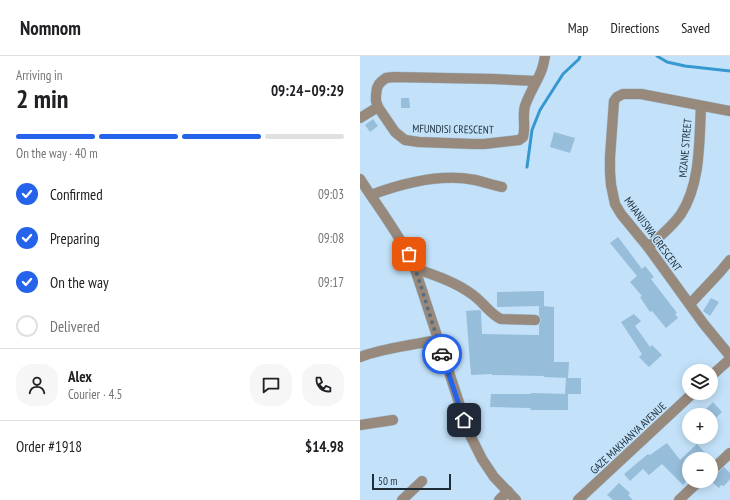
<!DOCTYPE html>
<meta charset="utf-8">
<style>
body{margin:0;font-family:"PT Sans Narrow",sans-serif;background:#f6f6f6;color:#202124;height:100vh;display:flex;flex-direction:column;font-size:15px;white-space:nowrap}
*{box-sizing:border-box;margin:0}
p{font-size:13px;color:#757577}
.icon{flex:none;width:22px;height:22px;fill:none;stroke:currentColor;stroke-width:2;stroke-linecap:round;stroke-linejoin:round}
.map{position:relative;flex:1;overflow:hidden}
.details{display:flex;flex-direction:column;background:#fff;width:360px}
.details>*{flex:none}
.fabs{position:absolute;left:322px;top:308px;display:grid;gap:8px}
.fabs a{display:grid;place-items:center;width:36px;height:36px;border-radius:50%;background:#fff;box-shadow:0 2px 10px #0003;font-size:20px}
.scale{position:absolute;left:12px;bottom:10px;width:79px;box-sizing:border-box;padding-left:4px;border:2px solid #1e2d38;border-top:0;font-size:11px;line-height:14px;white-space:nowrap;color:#1e2d38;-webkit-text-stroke:3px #c3e2f9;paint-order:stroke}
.pin{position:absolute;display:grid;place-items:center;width:34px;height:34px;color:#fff;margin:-17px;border-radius:8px;box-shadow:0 2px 6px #0006}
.courier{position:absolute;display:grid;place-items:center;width:40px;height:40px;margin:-20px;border:3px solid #2563eb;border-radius:50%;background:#fff;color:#222;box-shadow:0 1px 5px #0007}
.overview em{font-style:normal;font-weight:600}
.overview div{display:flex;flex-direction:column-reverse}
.overview{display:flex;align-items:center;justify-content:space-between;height:68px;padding:0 16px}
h1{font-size:26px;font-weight:600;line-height:30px}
.bar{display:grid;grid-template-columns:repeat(4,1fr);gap:6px 4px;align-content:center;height:48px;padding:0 16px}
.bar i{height:5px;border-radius:3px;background:#e0e0e0}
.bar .current{background:#2563eb}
.bar p{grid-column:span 4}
.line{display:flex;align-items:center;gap:10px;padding:0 16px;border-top:1px solid #e0e0e0}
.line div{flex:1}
.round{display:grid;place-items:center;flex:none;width:42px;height:42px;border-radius:16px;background:#f6f6f6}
ol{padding:0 16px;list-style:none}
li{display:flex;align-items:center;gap:12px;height:44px}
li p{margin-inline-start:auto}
li .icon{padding:4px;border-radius:50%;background:#2563eb;color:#fff;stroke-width:4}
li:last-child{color:#757577}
li i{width:22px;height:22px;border:2px solid #e0e0e0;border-radius:50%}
header{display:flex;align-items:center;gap:24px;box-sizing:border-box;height:56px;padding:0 20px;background:#fff;border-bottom:1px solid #e0e0e0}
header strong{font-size:19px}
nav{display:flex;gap:22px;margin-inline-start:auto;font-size:14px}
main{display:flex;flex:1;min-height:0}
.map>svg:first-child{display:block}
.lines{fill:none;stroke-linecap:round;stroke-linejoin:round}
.stream{stroke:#3797d1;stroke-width:3}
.building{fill:#96bdd9}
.minor-casing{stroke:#a2bed2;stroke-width:11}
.minor{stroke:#98897d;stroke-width:10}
.done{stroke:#586c7c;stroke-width:4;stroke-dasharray:0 7.2}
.route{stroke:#2563eb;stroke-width:5}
.labels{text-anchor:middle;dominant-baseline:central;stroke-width:3;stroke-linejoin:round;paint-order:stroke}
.street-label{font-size:11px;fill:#1e2d38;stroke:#c3e2f9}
</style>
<header>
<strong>Nomnom</strong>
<nav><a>Map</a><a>Directions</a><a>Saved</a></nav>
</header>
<main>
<section class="details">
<div class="overview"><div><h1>2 min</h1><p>Arriving in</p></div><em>09:24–09:29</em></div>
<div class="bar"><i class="current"></i><i class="current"></i><i class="current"></i><i></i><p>On the way · 40 m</p></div>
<ol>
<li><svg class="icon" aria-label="check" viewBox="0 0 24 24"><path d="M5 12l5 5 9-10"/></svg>Confirmed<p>09:03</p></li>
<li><svg class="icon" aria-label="check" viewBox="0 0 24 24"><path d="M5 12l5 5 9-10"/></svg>Preparing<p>09:08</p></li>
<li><svg class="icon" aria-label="check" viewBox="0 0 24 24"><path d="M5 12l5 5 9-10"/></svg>On the way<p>09:17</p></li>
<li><i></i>Delivered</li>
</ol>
<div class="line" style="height:72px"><a class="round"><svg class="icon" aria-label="person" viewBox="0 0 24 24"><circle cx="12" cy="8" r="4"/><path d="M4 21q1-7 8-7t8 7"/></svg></a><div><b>Alex</b><p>Courier · 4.5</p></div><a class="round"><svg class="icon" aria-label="chat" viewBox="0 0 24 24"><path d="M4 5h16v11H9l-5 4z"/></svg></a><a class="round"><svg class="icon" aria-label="phone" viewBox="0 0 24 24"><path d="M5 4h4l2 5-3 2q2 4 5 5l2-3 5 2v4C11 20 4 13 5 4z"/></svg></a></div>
<div class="line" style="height:52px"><div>Order #1918</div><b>$14.98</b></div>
</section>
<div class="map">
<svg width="370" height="444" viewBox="0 0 370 444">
<rect width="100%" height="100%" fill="#c3e2f9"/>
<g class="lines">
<g class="stream">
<polyline points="297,0 307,6 325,10 370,15"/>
<polyline points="167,111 172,74 180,54 203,18 219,3 220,0"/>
</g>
</g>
<g class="building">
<polygon points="41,42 49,42 50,52 41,52"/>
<polygon points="13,63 18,70 10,76 5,69"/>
<polygon points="194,76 215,82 210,97 190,91"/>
<polygon points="258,181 282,213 285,210 294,221 291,223 317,257 315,258 318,262 306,272 292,255 290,256 280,241 282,240 270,226 277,220 250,187"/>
<polygon points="184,235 184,250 183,250 194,251 194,306 209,306 208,322 184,321 184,320 132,319 132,318 111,319 106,255 119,254 121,255 122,278 179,279 179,269 181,264 179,259 179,250 137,251 137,236"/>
<polygon points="351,242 359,246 350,260 343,255"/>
<polygon points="274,258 281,265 275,270 290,291 292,289 302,299 289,311 279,301 282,298 261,266"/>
<polygon points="206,322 221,322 221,338 205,338"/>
<polygon points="171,337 208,338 208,354 170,354 171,352 130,351 131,338 171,338"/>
<polygon points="353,346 362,356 351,366 351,359 340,359"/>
<polygon points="307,387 320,404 337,388 347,399 343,403 329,403 329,422 323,429 302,408 289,419 283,413 270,425 264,418 288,398 290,399"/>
<polygon points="364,411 370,417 370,423 364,430 361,429 359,432 351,425 354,422 353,421"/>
<polygon points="259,427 270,437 268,439 273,444 253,444 247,439"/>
</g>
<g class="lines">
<defs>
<g id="minor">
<path d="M176,25L134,23L33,21L26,22L22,25L19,28L17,32L16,39V45L18,51L35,76L45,84L59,86L114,88H124L159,84L163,81C166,71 162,60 165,50C169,38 175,29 180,18C183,12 184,6 185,0"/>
<polyline points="370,55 281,38 263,38 257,41 254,45 250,101 250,116 251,129 255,148 261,158 288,191 343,267 370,300"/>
<polyline points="0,62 18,51"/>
<path d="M0,123C18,151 39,178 53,207L109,377L122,403L134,421L156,444"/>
<path d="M11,139C43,127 80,117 115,124C124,126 133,129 142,131"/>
<path d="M288,191C299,181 312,171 321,158C341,127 339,85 341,50"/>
<path d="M54,212C74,219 96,226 113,239C123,246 131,259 141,263L175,264"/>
<polyline points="330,248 360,216 370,204"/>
<path d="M0,301C24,292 52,289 78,284"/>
<polyline points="351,320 370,303"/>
<polyline points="0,369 33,364"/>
<polyline points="351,415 370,397"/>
<polyline points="42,444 62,425"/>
<polyline points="139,444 148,435"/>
<polyline points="218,444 333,337"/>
<polyline points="319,444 339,425"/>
</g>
</defs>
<use href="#minor" class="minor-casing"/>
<use href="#minor" class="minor"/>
</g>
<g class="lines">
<polyline class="done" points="49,198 58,221 82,298"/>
<polyline class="route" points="82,298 104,364"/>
</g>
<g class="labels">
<g class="street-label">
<text transform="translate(93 73) rotate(1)">MFUNDISI CRESCENT</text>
<text transform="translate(325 92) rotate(-85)">MZANE STREET</text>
<text transform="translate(293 178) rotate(54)">MHANJISWA CRESCENT</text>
<text transform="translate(268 382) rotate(-43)">GAZE MAKHANYA AVENUE</text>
</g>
</g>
</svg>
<div class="fabs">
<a><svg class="icon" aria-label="layers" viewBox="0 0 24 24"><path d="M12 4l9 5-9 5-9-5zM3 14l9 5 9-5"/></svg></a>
<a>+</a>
<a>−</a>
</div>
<div class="scale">50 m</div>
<div class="pin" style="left:49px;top:198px;background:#ea580c"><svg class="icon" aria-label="bag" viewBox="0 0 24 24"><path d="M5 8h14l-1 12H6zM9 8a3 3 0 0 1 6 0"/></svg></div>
<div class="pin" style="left:104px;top:364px;background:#1f2937"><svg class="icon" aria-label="home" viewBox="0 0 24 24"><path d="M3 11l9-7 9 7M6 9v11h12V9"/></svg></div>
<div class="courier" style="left:82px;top:298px"><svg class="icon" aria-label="car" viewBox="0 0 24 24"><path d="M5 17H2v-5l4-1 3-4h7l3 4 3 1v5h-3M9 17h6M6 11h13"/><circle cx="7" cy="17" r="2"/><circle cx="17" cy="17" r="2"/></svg></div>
</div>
</main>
